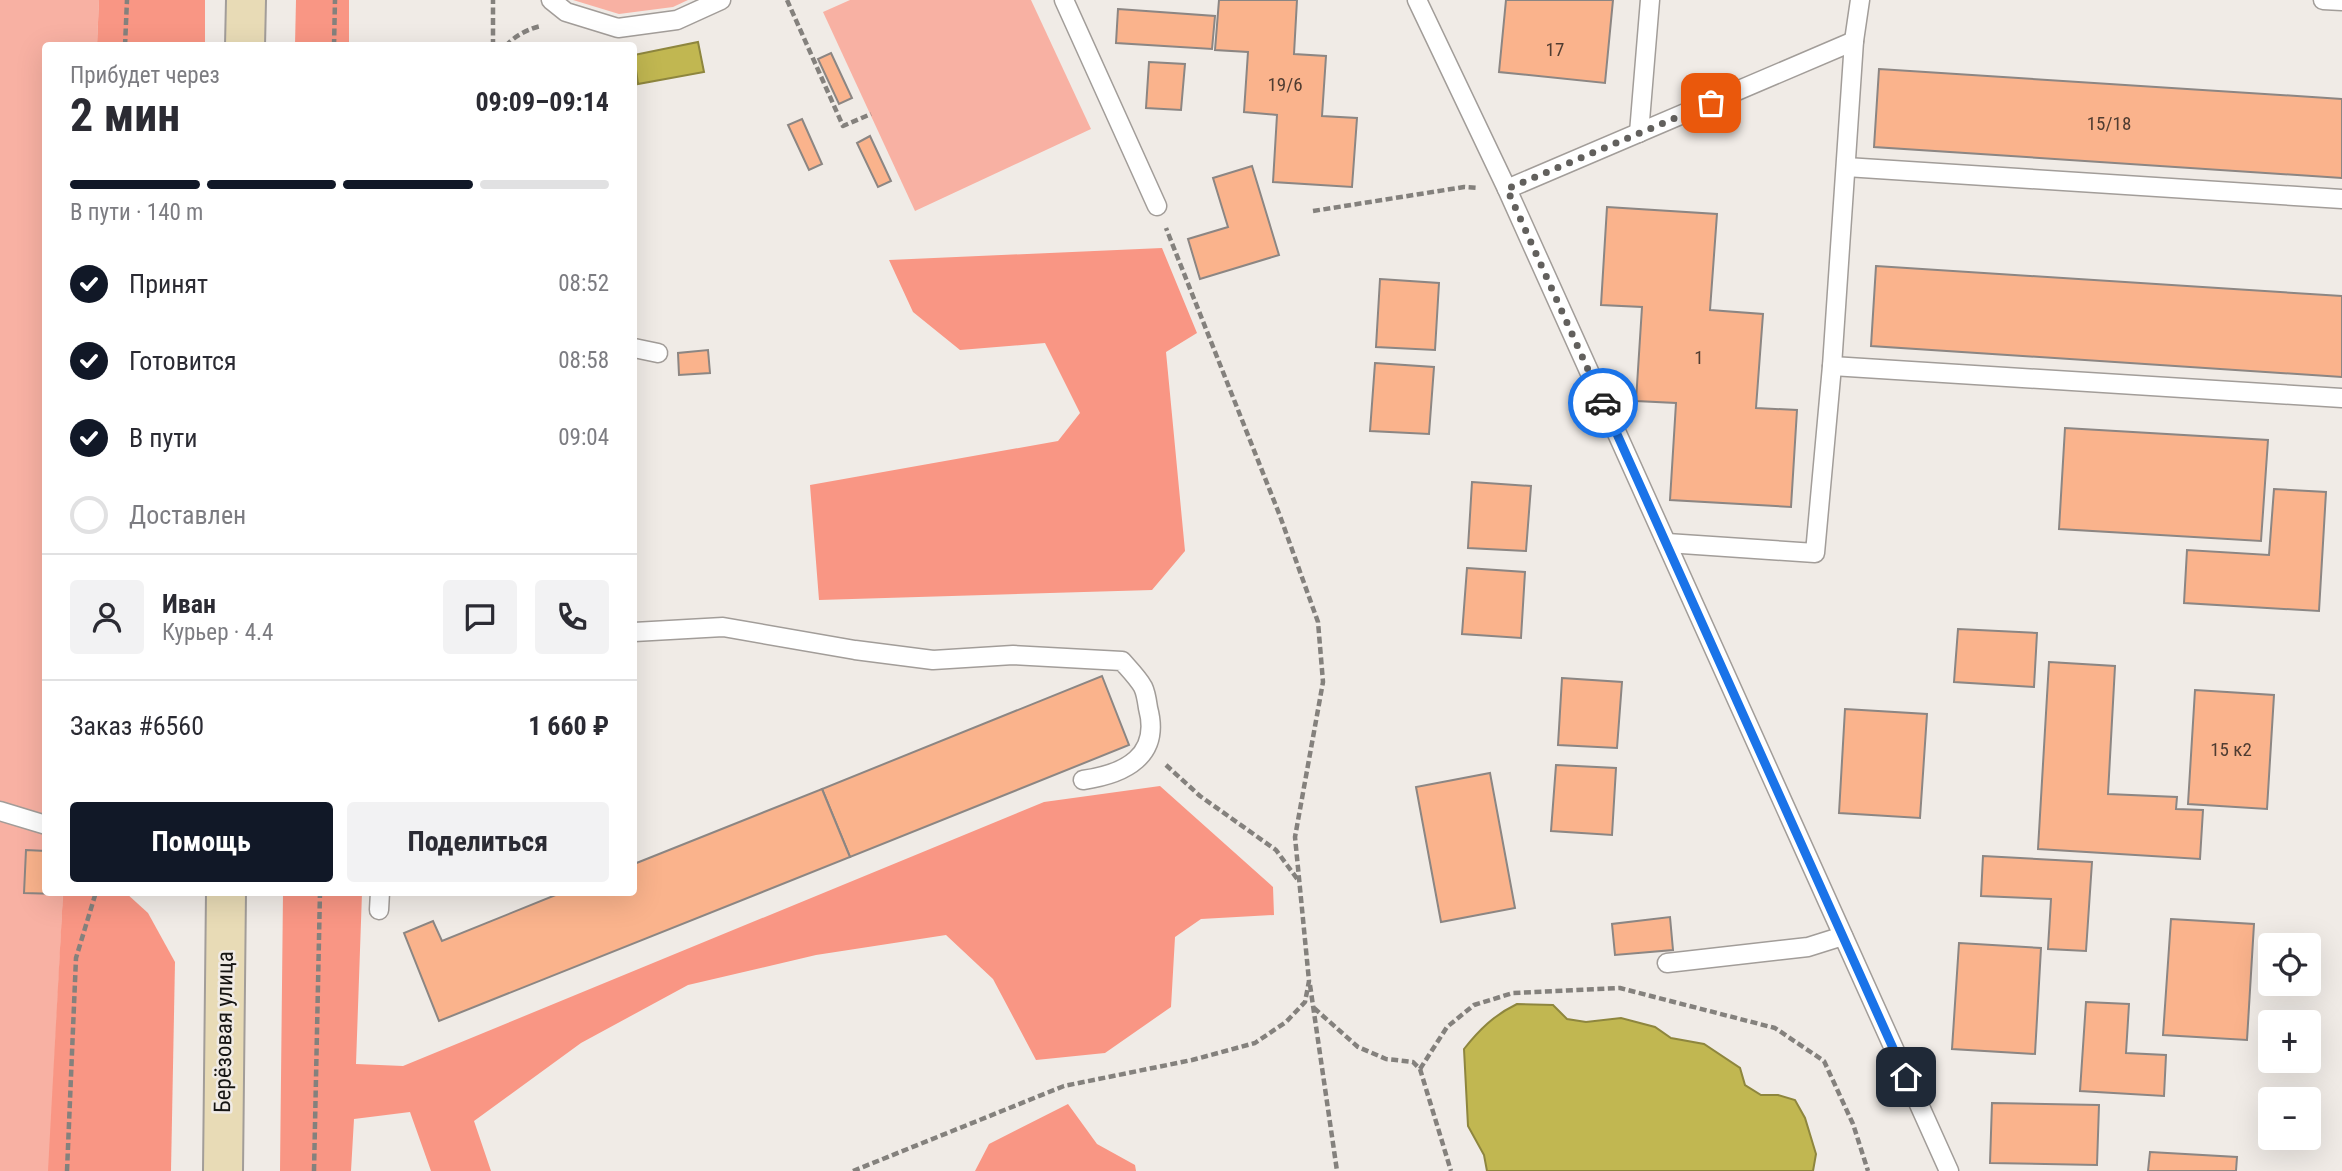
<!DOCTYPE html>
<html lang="ru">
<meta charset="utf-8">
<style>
body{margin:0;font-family:"Roboto Condensed",sans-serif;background:#f2f2f3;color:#2b2b33;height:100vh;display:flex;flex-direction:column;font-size:26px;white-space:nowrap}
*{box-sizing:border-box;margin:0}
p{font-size:23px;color:#7c7c81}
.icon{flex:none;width:38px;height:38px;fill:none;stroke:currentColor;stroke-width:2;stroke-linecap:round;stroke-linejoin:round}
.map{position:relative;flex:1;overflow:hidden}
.drawer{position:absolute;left:42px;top:42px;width:595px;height:854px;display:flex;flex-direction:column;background:#fff;border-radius:7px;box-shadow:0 7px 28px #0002}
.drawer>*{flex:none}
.fabs{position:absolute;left:2258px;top:933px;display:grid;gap:14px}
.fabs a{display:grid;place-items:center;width:63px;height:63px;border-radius:7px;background:#fff;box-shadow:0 7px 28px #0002;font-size:35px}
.pin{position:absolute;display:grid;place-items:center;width:60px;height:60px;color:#fff;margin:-30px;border-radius:14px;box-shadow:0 4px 10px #0006}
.courier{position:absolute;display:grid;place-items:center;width:70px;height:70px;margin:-35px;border:5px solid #1a73e8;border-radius:50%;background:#fff;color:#222;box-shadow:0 2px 9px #0007}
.headline em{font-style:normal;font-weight:700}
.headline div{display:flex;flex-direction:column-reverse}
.headline{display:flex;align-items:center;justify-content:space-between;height:119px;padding:0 28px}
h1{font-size:46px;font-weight:700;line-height:52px}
.bar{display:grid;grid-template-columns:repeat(4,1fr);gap:10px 7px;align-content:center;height:84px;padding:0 28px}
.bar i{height:9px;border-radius:5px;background:#e1e1e2}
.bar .current{background:#111827}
.bar p{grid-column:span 4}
.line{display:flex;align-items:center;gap:18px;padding:0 28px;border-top:2px solid #e1e1e2}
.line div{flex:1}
.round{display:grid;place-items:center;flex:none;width:74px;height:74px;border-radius:7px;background:#f2f2f3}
ol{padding:0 28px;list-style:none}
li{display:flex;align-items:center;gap:21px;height:77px}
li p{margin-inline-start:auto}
li .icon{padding:7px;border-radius:50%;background:#111827;color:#fff;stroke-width:4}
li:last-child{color:#7c7c81}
li i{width:38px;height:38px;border:4px solid #e1e1e2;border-radius:50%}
.button{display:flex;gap:14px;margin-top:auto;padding:14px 28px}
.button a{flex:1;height:80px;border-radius:7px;background:#111827;color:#fff;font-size:28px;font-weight:700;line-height:80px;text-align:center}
.button a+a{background:#f2f2f3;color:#2b2b33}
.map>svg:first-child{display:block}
.green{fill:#f8b1a3}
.forest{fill:#f99684}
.water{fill:#c1b751;stroke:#8e863e;stroke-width:2}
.building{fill:#fab38c;stroke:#8c8683;stroke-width:2}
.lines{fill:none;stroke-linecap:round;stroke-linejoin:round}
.lane-casing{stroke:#a29d99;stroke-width:21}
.secondary-casing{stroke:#a29d99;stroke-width:42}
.path{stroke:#84817d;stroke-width:4.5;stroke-dasharray:7 3.5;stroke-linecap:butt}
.lane{stroke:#fff;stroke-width:18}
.secondary{stroke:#e8dbb6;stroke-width:38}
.done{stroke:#62605d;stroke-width:7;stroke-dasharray:0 12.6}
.route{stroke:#1a73e8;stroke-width:9}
.labels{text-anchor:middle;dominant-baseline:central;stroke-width:5;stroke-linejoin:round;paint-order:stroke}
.number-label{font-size:19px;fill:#4f3c31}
.street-label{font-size:23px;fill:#161513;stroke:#f0ebe6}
</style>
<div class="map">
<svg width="2342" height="1171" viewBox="0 0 2342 1171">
<rect width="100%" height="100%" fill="#f0ebe6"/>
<g class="green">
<polygon points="0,0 99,0 97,45 46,46 46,892 63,893 49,1171 0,1171"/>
<polygon points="573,0 688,0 673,7 619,14"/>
<polygon points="850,0 1031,0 1091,129 915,211 823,12"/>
</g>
<g class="forest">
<polygon points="99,0 205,0 205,45 97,45"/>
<polygon points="296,0 349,0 349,45 295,45"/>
<polygon points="1162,248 1197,333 1166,352 1185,551 1152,590 819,600 810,485 1058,441 1080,413 1045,343 960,350 913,312 889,260"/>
<polygon points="1160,786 1273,887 1274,915 1201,919 1175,937 1171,1007 1105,1053 1036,1060 993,979 946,935 816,955 688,985 581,1043 474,1121 491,1171 431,1171 410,1112 354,1119 351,1171 280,1171 283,893 362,893 356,1064 403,1066 1044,802"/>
<polygon points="63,893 126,893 148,913 175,962 171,1171 48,1171"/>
<polygon points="1068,1104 1097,1144 1135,1165 1136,1171 975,1171 989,1144"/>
</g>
<g class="water">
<polygon points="698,42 704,72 638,84 634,55"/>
<path d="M1517,1004L1553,1005L1567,1019L1586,1022L1621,1018L1655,1027L1671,1038L1704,1044L1740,1068L1745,1085L1761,1095H1778L1795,1100L1805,1118L1816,1154L1813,1171H1487L1484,1155L1468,1126L1464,1049C1479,1030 1494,1015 1517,1004Z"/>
</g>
<g class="building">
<polygon points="1219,0 1297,0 1294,54 1326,56 1322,116 1357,118 1352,187 1273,182 1277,115 1244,112 1248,52 1215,50"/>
<polygon points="1506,0 1613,0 1605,83 1499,72"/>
<polygon points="1118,9 1215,16 1212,49 1116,43"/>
<polygon points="831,53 852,98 839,104 818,59"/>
<polygon points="1149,62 1185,64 1181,110 1146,108"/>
<polygon points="1879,69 2342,99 2342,178 1874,147"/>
<polygon points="802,119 822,164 809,170 788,125"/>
<polygon points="870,136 891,181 878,187 857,143"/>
<polygon points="1252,166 1279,255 1200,279 1188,239 1228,227 1213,178"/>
<polygon points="1607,207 1717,214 1710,310 1763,314 1756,408 1797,410 1791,507 1670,500 1676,403 1636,401 1642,307 1601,305"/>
<polygon points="1876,266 2342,296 2342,377 1871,346"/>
<polygon points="1380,279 1439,283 1435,350 1376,347"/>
<polygon points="708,350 710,373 679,375 678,353"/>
<polygon points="1375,363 1434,367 1429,434 1370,431"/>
<polygon points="2065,428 2268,440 2261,541 2059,529"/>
<polygon points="1472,482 1531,486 1526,551 1468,548"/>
<polygon points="2274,489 2326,492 2319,611 2184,603 2187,550 2269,555"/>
<polygon points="1467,568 1525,572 1521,638 1462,634"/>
<polygon points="1958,629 2037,633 2034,687 1954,682"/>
<polygon points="2049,662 2115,666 2108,794 2177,797 2176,809 2203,810 2200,859 2038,849"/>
<polygon points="1102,676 1129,745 850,857 822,789"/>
<polygon points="1562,678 1622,682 1617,748 1558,745"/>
<polygon points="2195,690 2274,695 2267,809 2188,804"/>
<polygon points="1845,709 1927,714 1920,818 1839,813"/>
<polygon points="1556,765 1616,768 1612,835 1551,831"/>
<polygon points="1490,773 1515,908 1441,922 1416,787"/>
<polygon points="822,789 850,857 439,1021 404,933 433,921 442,941 563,892 634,892 634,864"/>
<polygon points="26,850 46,851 46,892 58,892 58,894 24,893"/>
<polygon points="1983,856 2092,862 2086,951 2048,949 2051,899 1981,896"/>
<polygon points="1670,917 1673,950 1615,955 1612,924"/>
<polygon points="2171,919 2254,924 2247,1040 2163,1035"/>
<polygon points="1959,943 2041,948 2035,1054 1952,1049"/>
<polygon points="2086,1002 2129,1004 2126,1053 2166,1055 2164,1096 2080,1091"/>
<polygon points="1992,1103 2099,1105 2097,1165 1990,1163"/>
<polygon points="2150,1152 2237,1157 2236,1171 2148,1171"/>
</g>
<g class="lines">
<defs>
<g id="lane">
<polyline points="551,0 566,12 618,28 677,20 721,0"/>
<polyline points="1064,0 1157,206"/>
<polyline points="1417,0 1507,189 1949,1171"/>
<polyline points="2323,0 2342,1"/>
<polyline points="1639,133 1650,0"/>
<polyline points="1846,167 2342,199"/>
<polyline points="1507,189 1854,41"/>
<polyline points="634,348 658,353"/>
<polyline points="1832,366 2342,398"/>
<polyline points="1667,543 1815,553 1832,366 1854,41 1860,0"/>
<path d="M634,632L723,627L855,650L933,660L1013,655L1122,661C1129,669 1138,678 1143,687C1146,693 1147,701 1148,708C1161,756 1125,774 1083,780"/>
<polyline points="0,811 46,825"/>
<polyline points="379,910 380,892"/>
<polyline points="1667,963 1808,947 1843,936"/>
</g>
<g id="secondary">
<polyline points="245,46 246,0"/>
<polyline points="223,1171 226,892"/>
</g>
</defs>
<use href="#lane" class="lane-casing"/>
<use href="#secondary" class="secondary-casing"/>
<g class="path">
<polyline points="787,0 843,126 871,114"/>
<polyline points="125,46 127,0"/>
<polyline points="334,46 335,0"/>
<polyline points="493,46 493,0"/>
<path d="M506,46C514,36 530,28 541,26"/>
<polyline points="1313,211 1464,187 1478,188"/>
<polyline points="1166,765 1200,796 1276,850 1298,880"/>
<polyline points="1310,985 1337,1171"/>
<polyline points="1314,1008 1358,1047 1386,1059 1413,1062 1420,1069 1451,1171"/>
<polyline points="1420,1069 1447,1027 1474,1005 1513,993 1620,988 1775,1028 1824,1061 1853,1124 1868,1171"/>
<polyline points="67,1171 76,958 96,892"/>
<polyline points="314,1171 320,892"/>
<polyline points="853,1171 1064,1086 1192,1060 1255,1043 1286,1022 1305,1002 1309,981 1295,837 1323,682 1318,622 1280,516 1166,228"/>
</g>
<use href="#lane" class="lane"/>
<use href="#secondary" class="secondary"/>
</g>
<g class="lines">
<polyline class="done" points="1603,403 1507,189 1711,103"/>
<polyline class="route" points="1603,403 1906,1077"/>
</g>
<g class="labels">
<g class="number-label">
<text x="1555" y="49">17</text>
<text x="1285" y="84">19/6</text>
<text x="2109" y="123">15/18</text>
<text x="1699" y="357">1</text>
<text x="2231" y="749">15 к2</text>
</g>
<g class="street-label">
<text transform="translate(224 1032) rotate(-89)">Берёзовая улица</text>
</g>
</g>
</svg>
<div class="fabs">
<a><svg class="icon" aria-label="locate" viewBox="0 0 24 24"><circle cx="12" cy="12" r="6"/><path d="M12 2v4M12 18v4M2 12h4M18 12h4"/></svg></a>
<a>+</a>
<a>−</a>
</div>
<div class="pin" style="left:1711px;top:103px;background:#ea580c"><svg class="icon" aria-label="bag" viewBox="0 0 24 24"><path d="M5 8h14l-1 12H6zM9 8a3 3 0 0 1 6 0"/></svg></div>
<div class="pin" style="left:1906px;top:1077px;background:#1f2937"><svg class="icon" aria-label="home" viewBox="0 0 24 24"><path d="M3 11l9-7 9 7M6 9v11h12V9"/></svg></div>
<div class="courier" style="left:1603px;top:403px"><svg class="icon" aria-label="car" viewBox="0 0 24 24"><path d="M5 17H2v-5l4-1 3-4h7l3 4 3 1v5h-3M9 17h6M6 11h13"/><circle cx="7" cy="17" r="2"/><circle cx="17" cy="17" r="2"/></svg></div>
<section class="drawer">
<div class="headline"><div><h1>2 мин</h1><p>Прибудет через</p></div><em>09:09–09:14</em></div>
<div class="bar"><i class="current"></i><i class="current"></i><i class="current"></i><i></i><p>В пути · 140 m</p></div>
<ol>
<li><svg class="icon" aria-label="check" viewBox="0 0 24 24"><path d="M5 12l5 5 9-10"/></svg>Принят<p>08:52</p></li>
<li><svg class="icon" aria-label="check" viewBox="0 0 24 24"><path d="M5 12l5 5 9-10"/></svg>Готовится<p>08:58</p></li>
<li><svg class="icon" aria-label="check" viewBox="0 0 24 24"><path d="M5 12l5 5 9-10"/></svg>В пути<p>09:04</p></li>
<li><i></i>Доставлен</li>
</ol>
<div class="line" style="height:126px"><a class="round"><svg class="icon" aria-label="person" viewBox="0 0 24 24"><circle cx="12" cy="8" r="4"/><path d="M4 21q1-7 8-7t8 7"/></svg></a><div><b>Иван</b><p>Курьер · 4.4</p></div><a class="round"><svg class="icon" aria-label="chat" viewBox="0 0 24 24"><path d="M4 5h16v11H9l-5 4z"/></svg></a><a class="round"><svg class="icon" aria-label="phone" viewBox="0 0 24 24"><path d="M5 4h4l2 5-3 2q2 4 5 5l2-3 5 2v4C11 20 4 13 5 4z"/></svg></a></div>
<div class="line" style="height:91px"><div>Заказ #6560</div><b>1 660 ₽</b></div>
<div class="button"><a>Помощь</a><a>Поделиться</a></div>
</section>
</div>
